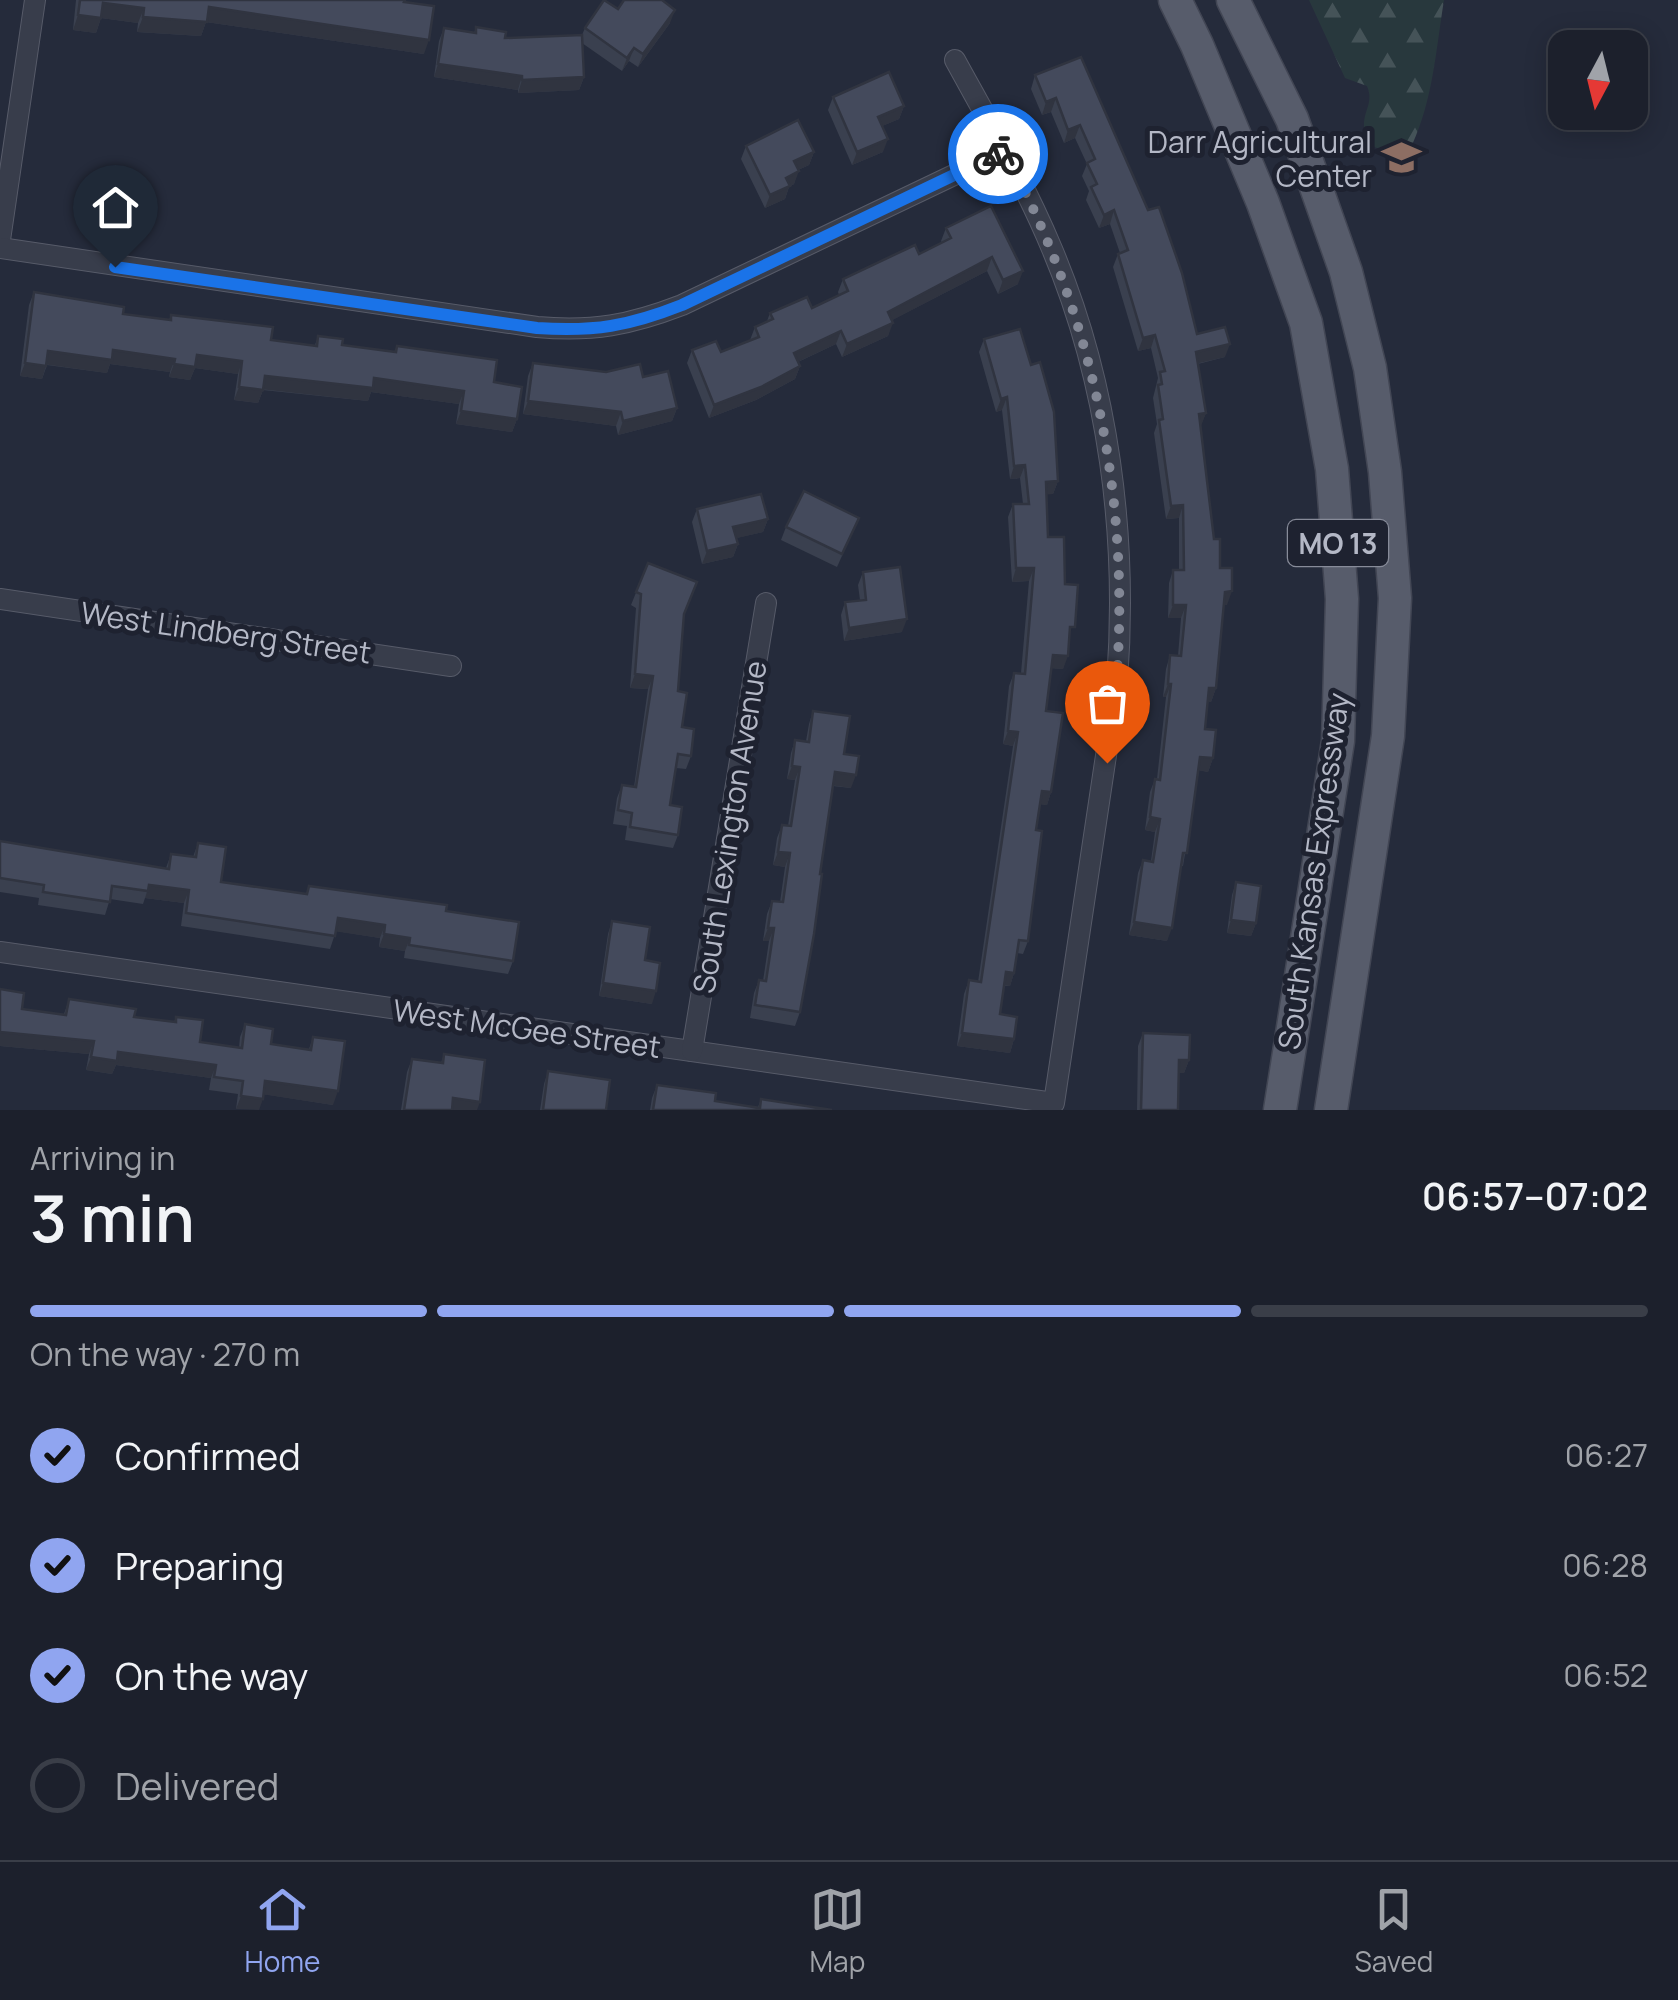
<!DOCTYPE html>
<meta charset="utf-8">
<style>
body{margin:0;font-family:Manrope,sans-serif;background:#252834;color:#f1f3f6;height:100vh;display:flex;flex-direction:column;font-size:38px;white-space:nowrap}
*{box-sizing:border-box;margin:0}
p{font-size:32px;color:#a0a3a9}
.icon{flex:none;width:55px;height:55px;fill:none;stroke:currentColor;stroke-width:2;stroke-linecap:round;stroke-linejoin:round}
.map{position:relative;height:1110px;overflow:hidden}
.details{display:flex;flex-direction:column;background:#1c202c;flex:1}
.details>*{flex:none}
.needle{width:65px;rotate:187deg}
.buttons{position:absolute;left:1548px;top:30px;display:grid;gap:20px}
.buttons a{display:grid;place-items:center;width:100px;height:100px;border-radius:20px;background:#1c202c;box-shadow:0 5px 25px #0003,0 0 0 2px #3a3e48;font-size:50px}
.pin{position:absolute;display:grid;place-items:center;width:85px;height:85px;color:#fff;margin:-102px -42px;border-radius:50% 50% 50% 0;rotate:-45deg;box-shadow:0 0 10px #0007}
.pin .icon{rotate:45deg}
.courier{position:absolute;display:grid;place-items:center;width:100px;height:100px;margin:-50px;border:8px solid #1a73e8;border-radius:50%;background:#fff;color:#222;box-shadow:0 2px 12px #0007}
.head em{font-style:normal;font-weight:600}
.head div{display:flex;flex-direction:column-reverse}
.head{display:flex;align-items:center;justify-content:space-between;height:170px;padding:0 30px}
h1{font-size:65px;font-weight:600;line-height:75px}
.bar{display:grid;grid-template-columns:repeat(4,1fr);gap:15px 10px;align-content:center;height:120px;padding:0 30px}
.bar i{height:12px;border-radius:8px;background:#3a3e48}
.bar .active{background:#90a5f0}
.bar p{grid-column:span 4}
ol{padding:0 30px;list-style:none}
li{display:flex;align-items:center;gap:30px;height:110px}
li p{margin-inline-start:auto}
li .icon{padding:10px;border-radius:50%;background:#90a5f0;color:#111;stroke-width:4}
li:last-child{color:#a0a3a9}
li i{width:55px;height:55px;border:5px solid #3a3e48;border-radius:50%}
.tab-bar{display:flex;justify-content:space-around;align-items:center;height:140px;border-top:2px solid #3a3e48;background:#1c202c;font-size:28px;color:#a0a3a9}
.tab-bar a{display:grid;justify-items:center;gap:5px}
.tab-bar .active{color:#90a5f0}
.map>svg:first-child{display:block}
.forest{fill:url(#forest-firs)}
.lines{fill:none;stroke-linecap:round;stroke-linejoin:round}
.street-casing{stroke:#575b69;stroke-width:22}
.primary-casing{stroke:#424654;stroke-width:35}
.street{stroke:#383d4b;stroke-width:20}
.primary{stroke:#575c6b;stroke-width:32}
.wall{fill:#3a404f}
.shaded-wall{fill:#303440}
.building{fill:#444a5c;stroke:#303440;stroke-width:2.5}
.done{stroke:#828795;stroke-width:10;stroke-dasharray:0 18}
.route{stroke:#1a73e8;stroke-width:12}
.labels{text-anchor:middle;dominant-baseline:central;stroke-width:10;stroke-linejoin:round;paint-order:stroke}
.shield{fill:#1e2230;stroke:#878b99;stroke-width:2.5}
.shield-label{font-size:28px;font-weight:bold;fill:#b4b8c6}
.poi-label{font-size:30px;fill:#b4b8c6;stroke:#1e2230;text-anchor:end}
.street-label{font-size:30px;fill:#b4b8c6;stroke:#1e2230}
</style>
<div class="map">
<svg width="1678" height="1110" viewBox="0 0 1678 1110">
<defs>
<pattern id="forest-firs" width="22" height="20" patternUnits="userSpaceOnUse" patternTransform="scale(2.5)"><rect width="22" height="20" fill="#28383d"/><path d="M5 1l3.5 6h-7zM16 11l3.5 6h-7z" fill="#455358"/></pattern>
</defs>
<rect width="100%" height="100%" fill="#252b3b"/>
<path class="forest" d="M1309,0H1444C1436,49 1433,100 1412,145C1392,153 1365,155 1364,125C1364,110 1374,102 1367,86L1345,78Z"/>
<g class="lines">
<defs>
<g id="street">
<polyline points="0,240 35,0"/>
<path d="M0,248L537,327C593,332 630,325 682,305L1004,151"/>
<polyline points="0,599 451,666"/>
<path d="M0,952L1054,1103L1117,682C1128,537 1109,384 1052,249C1025,184 989,122 955,60"/>
<polyline points="692,1051 766,603"/>
</g>
<g id="primary">
<polyline points="1175,0 1197,45 1263,203 1306,323 1332,469 1342,599 1338,741 1280,1110"/>
<polyline points="1233,0 1292,119 1346,272 1370,368 1385,472 1395,598 1388,736 1331,1110"/>
</g>
</defs>
<use href="#street" class="street-casing"/>
<use href="#primary" class="primary-casing"/>
<use href="#street" class="street"/>
<use href="#primary" class="primary"/>
</g>
<g class="wall">
<polygon points="76,0 405,0 424,54 206,22 201,36 137,32 138,23 101,18 96,33 73,30"/>
<polygon points="618,9 670,23 638,67 629,61 622,71 582,43 584,77 579,90 518,93 518,90 434,77 439,41 444,28 474,33 476,27 505,38 582,35 585,28"/>
<polygon points="1081,57 1197,334 1225,357 1198,364 1206,413 1200,426 1214,539 1227,605 1224,605 1216,688 1211,702 1208,701 1205,729 1213,758 1208,772 1199,770 1183,866 1181,866 1167,941 1129,935 1138,873 1143,860 1151,861 1155,832 1145,830 1150,792 1155,779 1157,779 1166,697 1163,697 1166,669 1170,655 1178,656 1181,618 1168,618 1169,583 1173,570 1179,570 1179,518 1166,519 1154,433 1157,424 1153,398 1158,378 1151,348 1138,351 1113,267 1118,254 1120,253 1110,224 1099,228 1086,200 1089,191 1082,176 1087,164 1075,138 1064,143 1051,112 1042,115 1031,89 1035,75"/>
<polygon points="833,97 904,106 899,119 882,126 883,152 852,165 828,110"/>
<polygon points="746,146 814,152 809,165 798,170 794,184 789,187 785,199 765,208 741,159"/>
<polygon points="991,206 1018,284 998,294 987,271 892,320 888,336 842,357 836,344 798,362 800,366 795,379 756,400 709,418 687,363 692,350 721,352 750,340 755,327 767,321 770,313 812,308 839,295 838,292 843,279 919,254 942,243 941,241 946,228"/>
<polygon points="34,292 123,314 169,320 171,315 271,340 315,345 318,336 342,345 394,352 397,346 494,382 517,419 512,432 456,424 459,404 371,392 368,401 263,390 258,403 234,400 238,374 195,368 190,380 169,377 170,372 110,364 107,373 47,365 42,379 20,376 29,305"/>
<polygon points="984,339 1058,481 1053,494 1047,494 1048,537 1065,584 1070,641 1063,669 1051,668 1046,711 1051,792 1047,805 1040,804 1036,830 1028,941 1023,954 1017,953 1014,973 1010,986 1004,986 1000,1014 1014,1039 1010,1053 957,1046 964,994 969,980 978,982 1013,746 1003,744 1009,686 1014,673 1021,673 1029,581 1012,582 1008,517 1013,504 1023,504 1020,478 1010,479 1002,410 996,412 979,352"/>
<polygon points="533,363 643,377 677,408 672,421 618,435 616,426 523,414 528,376"/>
<polygon points="697,509 768,519 763,532 736,538 738,544 733,557 702,564 692,522"/>
<polygon points="859,518 837,567 781,540 786,527"/>
<polygon points="648,563 684,615 678,691 682,727 691,756 686,769 676,768 670,805 678,835 673,848 625,840 627,826 613,824 617,798 622,785 634,787 648,689 630,688 636,608 631,605"/>
<polygon points="863,572 902,632 844,641 841,615 845,602 860,600 858,585"/>
<polygon points="813,711 844,754 851,788 833,786 800,1012 795,1026 750,1018 754,993 759,980 763,981 769,941 763,941 767,914 772,901 780,902 785,867 773,865 777,838 782,825 788,826 795,780 787,779 791,753 795,740 806,741 809,724"/>
<polygon points="0,841 166,868 171,854 193,857 198,843 221,882 306,894 309,886 446,911 513,961 508,974 404,958 405,951 379,947 380,938 336,931 330,949 181,926 184,903 145,898 143,904 110,899 105,915 38,905 39,898 0,892"/>
<polygon points="1236,882 1256,923 1251,936 1227,933 1232,895"/>
<polygon points="612,921 652,1004 599,996 608,934"/>
<polygon points="0,989 22,1009 64,1014 69,999 134,1017 174,1022 176,1017 200,1042 239,1048 240,1037 245,1024 271,1044 309,1049 313,1037 333,1105 263,1094 236,1109 238,1094 209,1090 211,1078 116,1065 112,1074 86,1070 89,1054 0,1046"/>
<polygon points="1143,1033 1189,1060 1184,1073 1179,1073 1178,1110 1137,1110 1138,1046"/>
<polygon points="444,1054 477,1110 401,1110 407,1072 412,1059 441,1063"/>
<polygon points="548,1071 606,1110 540,1110 544,1084"/>
<polygon points="657,1085 715,1101 758,1107 761,1099 832,1110 650,1110 652,1098"/>
</g>
<g class="shaded-wall">
<polygon points="103,3 144,8 138,23 101,18 96,33 73,30 78,15"/>
<polygon points="209,7 429,40 424,54 206,22 201,36 137,32 143,17"/>
<polygon points="675,10 670,23 638,67 643,54"/>
<polygon points="634,48 629,61 622,71 627,58"/>
<polygon points="438,64 522,76 518,90 434,77"/>
<polygon points="584,77 579,90 518,93 522,80"/>
<polygon points="1056,98 1051,112 1042,115 1046,102"/>
<polygon points="904,106 899,119 873,130 878,117"/>
<polygon points="1080,125 1075,138 1064,143 1068,130"/>
<polygon points="888,139 883,152 852,165 857,152"/>
<polygon points="814,152 809,165 789,174 794,161"/>
<polygon points="799,171 794,184 789,187 785,199 765,208 770,195 786,178"/>
<polygon points="1114,210 1110,224 1099,228 1104,215"/>
<polygon points="992,257 987,271 883,325 888,312"/>
<polygon points="1023,271 1018,284 998,294 1003,280"/>
<polygon points="893,323 888,336 842,357 847,344"/>
<polygon points="841,331 836,344 789,366 794,353"/>
<polygon points="1155,335 1151,348 1138,351 1143,338"/>
<polygon points="1230,344 1225,357 1191,365 1196,352"/>
<polygon points="113,350 175,359 170,372 110,364 107,373 43,364 48,351"/>
<polygon points="197,355 242,361 238,374 195,368 190,380 169,377 174,364"/>
<polygon points="25,363 46,366 42,379 20,376"/>
<polygon points="800,366 795,379 756,400 709,418 714,405"/>
<polygon points="265,376 374,378 464,391 459,404 371,392 368,401 260,389"/>
<polygon points="239,387 263,390 258,403 234,400"/>
<polygon points="1007,397 1002,410 996,412 1001,399"/>
<polygon points="528,401 621,412 616,426 523,414"/>
<polygon points="677,408 672,421 618,435 623,421"/>
<polygon points="461,411 517,419 512,432 456,424"/>
<polygon points="1206,413 1201,426 1194,427 1199,414"/>
<polygon points="1025,465 1020,478 1010,479 1014,466"/>
<polygon points="1058,481 1053,494 1041,495 1046,482"/>
<polygon points="1183,505 1179,518 1166,519 1171,506"/>
<polygon points="768,519 763,532 729,540 733,527"/>
<polygon points="738,544 733,557 702,564 707,551"/>
<polygon points="1016,568 1034,568 1029,581 1012,582"/>
<polygon points="1232,591 1227,605 1220,605 1225,592"/>
<polygon points="1173,605 1186,605 1181,618 1168,618"/>
<polygon points="907,619 902,632 844,641 849,628"/>
<polygon points="1053,655 1068,656 1063,669 1048,668"/>
<polygon points="635,674 653,676 648,689 630,688"/>
<polygon points="1168,684 1171,684 1166,697 1163,697"/>
<polygon points="1209,688 1216,688 1211,702 1205,701"/>
<polygon points="1008,731 1018,732 1013,746 1003,744"/>
<polygon points="1200,757 1213,758 1208,772 1196,770"/>
<polygon points="792,766 800,767 795,780 787,779"/>
<polygon points="835,772 856,775 851,788 830,785"/>
<polygon points="1042,791 1051,792 1047,805 1037,804"/>
<polygon points="1150,817 1160,819 1155,832 1145,830"/>
<polygon points="778,852 790,853 785,867 773,865"/>
<polygon points="149,885 189,890 184,903 145,898"/>
<polygon points="338,918 385,925 380,938 333,931"/>
<polygon points="1231,920 1256,923 1251,936 1227,933"/>
<polygon points="1134,922 1172,928 1167,941 1129,935"/>
<polygon points="768,928 774,928 769,941 763,941"/>
<polygon points="384,934 410,938 405,951 379,947"/>
<polygon points="1006,972 1014,973 1010,986 1001,985"/>
<polygon points="603,983 656,991 652,1004 599,996"/>
<polygon points="0,1032 94,1041 89,1054 0,1046"/>
<polygon points="962,1033 1014,1039 1010,1053 957,1046"/>
<polygon points="118,1052 216,1065 211,1078 116,1065 112,1074 86,1070 91,1057"/>
<polygon points="1179,1060 1189,1060 1184,1073 1175,1073"/>
<polygon points="265,1081 338,1091 333,1105 261,1094"/>
<polygon points="241,1096 263,1099 259,1110 236,1109"/>
<polygon points="453,1098 480,1102 477,1110 449,1110"/>
</g>
<g class="building">
<polygon points="80,0 405,0 404,2 434,6 429,40 209,7 207,22 143,17 144,8 103,3 101,18 78,15"/>
<polygon points="604,0 618,9 624,0 662,0 675,10 643,54 634,48 627,58 585,28"/>
<polygon points="476,27 506,32 505,38 582,35 584,77 522,80 522,76 438,64 444,28 476,33"/>
<polygon points="1081,57 1148,210 1159,207 1182,273 1197,334 1225,327 1230,344 1196,352 1206,413 1199,414 1214,539 1220,539 1220,568 1232,568 1232,591 1225,592 1216,688 1209,688 1205,729 1216,730 1213,758 1200,757 1187,853 1183,853 1172,928 1134,922 1143,860 1153,862 1160,819 1150,817 1155,779 1160,780 1171,684 1168,684 1170,655 1181,656 1186,605 1173,605 1173,570 1184,570 1183,505 1171,506 1159,420 1163,419 1158,385 1162,384 1160,372 1165,371 1155,335 1143,338 1118,254 1128,250 1114,210 1104,215 1091,187 1097,184 1087,163 1095,159 1080,125 1068,130 1056,98 1046,102 1035,75"/>
<polygon points="889,72 904,106 878,117 888,139 857,152 833,97"/>
<polygon points="798,120 814,152 794,161 799,171 786,178 790,186 770,195 746,146"/>
<polygon points="991,206 1023,271 1003,280 992,257 888,312 893,323 847,344 841,331 794,353 800,366 761,387 714,405 692,350 716,341 721,352 759,337 755,327 773,319 770,313 807,297 812,308 848,291 843,279 915,245 919,254 951,238 946,228"/>
<polygon points="34,292 124,307 123,314 171,320 171,315 273,327 271,340 317,346 318,336 343,339 342,345 396,352 397,346 497,360 494,382 522,387 517,419 461,411 464,391 374,378 373,388 265,376 263,390 239,387 242,361 197,355 195,367 174,364 175,359 113,350 112,360 48,351 46,366 25,363"/>
<polygon points="1020,329 1031,365 1040,362 1054,412 1058,481 1046,482 1048,537 1064,537 1065,584 1078,585 1075,627 1070,627 1068,656 1053,655 1046,711 1063,713 1051,792 1042,791 1036,830 1042,831 1028,941 1019,940 1014,973 1006,972 1000,1014 1017,1017 1014,1039 962,1033 969,980 981,982 1018,732 1008,731 1014,673 1025,674 1034,568 1016,568 1013,504 1029,504 1025,465 1014,466 1007,397 1001,399 984,339"/>
<polygon points="533,363 606,372 640,364 643,377 668,371 677,408 623,421 621,412 528,401"/>
<polygon points="804,491 859,518 842,554 786,527"/>
<polygon points="761,494 768,519 733,527 738,544 707,551 697,509"/>
<polygon points="648,563 697,582 684,614 678,691 687,693 682,727 694,729 691,756 678,754 670,805 682,807 678,835 630,827 632,813 618,810 622,785 636,787 653,676 635,674 641,594 636,592"/>
<polygon points="900,567 907,619 849,628 845,602 866,600 863,572"/>
<polygon points="813,711 850,716 844,754 859,756 856,775 835,772 820,874 822,874 814,934 800,1012 755,1005 759,980 766,981 774,928 768,928 772,901 783,902 790,853 778,852 782,825 791,826 800,767 792,766 795,740 809,742"/>
<polygon points="0,841 169,869 171,854 196,857 198,843 226,847 221,882 307,894 309,886 447,905 446,911 519,922 513,961 409,945 410,938 384,934 385,925 338,918 335,936 186,913 189,890 149,885 148,891 112,886 110,902 43,892 44,885 0,878"/>
<polygon points="1236,882 1261,886 1256,923 1231,920"/>
<polygon points="612,921 650,927 645,960 660,963 656,991 603,983"/>
<polygon points="0,989 24,993 22,1009 66,1015 69,999 136,1009 134,1017 176,1022 176,1017 203,1020 200,1042 242,1048 245,1024 273,1029 271,1044 311,1050 313,1037 345,1041 338,1091 265,1081 263,1099 241,1096 243,1081 214,1077 216,1065 118,1052 117,1061 91,1057 94,1041 0,1032"/>
<polygon points="1143,1033 1190,1035 1189,1060 1179,1060 1178,1110 1141,1110"/>
<polygon points="444,1054 485,1060 480,1102 453,1098 452,1110 404,1110 412,1059 443,1063"/>
<polygon points="548,1071 610,1080 606,1110 543,1110"/>
<polygon points="657,1085 716,1093 715,1101 760,1108 761,1099 832,1110 653,1110"/>
</g>
<g class="lines">
<path class="done" d="M998,154L1004,151C1107,339 1140,552 1107,763"/>
<path class="route" d="M115,267L537,328C594,332 629,326 682,305L998,154"/>
</g>
<defs>
<symbol id="university-bare" viewBox="-9 -9 18 18"><path d="M0-5L7-2L0 1L-7-2ZM-4 1L0 2.5L4 1V4Q0 6-4 4Z" fill="#8d6e63" stroke="#1e2230" stroke-width="2.5" paint-order="stroke"/></symbol>
</defs>
<g fill-rule="evenodd">
<use href="#university-bare" x="1374" y="130" width="55" height="55"/>
</g>
<g class="labels">
<rect class="shield" x="1288" y="520" width="100" height="46" rx="8"/>
<g class="shield-label">
<text x="1338" y="543">MO 13</text>
</g>
<g class="poi-label">
<text x="1372" y="141">Darr Agricultural<tspan x="1372" dy="34">Center</tspan></text>
</g>
<g class="street-label">
<text transform="translate(226 632) rotate(8)">West Lindberg Street</text>
<text transform="translate(729 827) rotate(-81)">South Lexington Avenue</text>
<text transform="translate(1313 871) rotate(-82)">South Kansas Expressway</text>
<text transform="translate(527 1028) rotate(8)">West McGee Street</text>
</g>
</g>
</svg>
<div class="buttons">
<a><svg class="needle" viewBox="-14 -14 28 28"><path d="M0-13l5 13h-10z" fill="#e53935"/><path d="M0 13l5-13h-10z" fill="#a0a3a9"/></svg></a>
</div>
<div class="pin" style="left:1107px;top:763px;background:#ea580c"><svg class="icon" aria-label="bag" viewBox="0 0 24 24"><path d="M5 8h14l-1 12H6zM9 8a3 3 0 0 1 6 0"/></svg></div>
<div class="pin" style="left:115px;top:267px;background:#1f2937"><svg class="icon" aria-label="home" viewBox="0 0 24 24"><path d="M3 11l9-7 9 7M6 9v11h12V9"/></svg></div>
<div class="courier" style="left:998px;top:154px"><svg class="icon" aria-label="bike" viewBox="0 0 24 24"><circle cx="6" cy="16" r="4"/><circle cx="18" cy="16" r="4"/><path d="M6 16l4-8h5l3 8M10 8l3 8H6M13 5h3"/></svg></div>
</div>
<section class="details">
<div class="head"><div><h1>3 min</h1><p>Arriving in</p></div><em>06:57–07:02</em></div>
<div class="bar"><i class="active"></i><i class="active"></i><i class="active"></i><i></i><p>On the way · 270 m</p></div>
<ol>
<li><svg class="icon" aria-label="check" viewBox="0 0 24 24"><path d="M5 12l5 5 9-10"/></svg>Confirmed<p>06:27</p></li>
<li><svg class="icon" aria-label="check" viewBox="0 0 24 24"><path d="M5 12l5 5 9-10"/></svg>Preparing<p>06:28</p></li>
<li><svg class="icon" aria-label="check" viewBox="0 0 24 24"><path d="M5 12l5 5 9-10"/></svg>On the way<p>06:52</p></li>
<li><i></i>Delivered</li>
</ol>
</section>
<nav class="tab-bar">
<a class="active"><svg class="icon" aria-label="home" viewBox="0 0 24 24"><path d="M3 11l9-7 9 7M6 9v11h12V9"/></svg>Home</a>
<a><svg class="icon" aria-label="map" viewBox="0 0 24 24"><path d="M3 6l6-2 6 2 6-2v14l-6 2-6-2-6 2zM9 4v14M15 6v14"/></svg>Map</a>
<a><svg class="icon" aria-label="saved" viewBox="0 0 24 24"><path d="M7 4h10v16l-5-4-5 4z"/></svg>Saved</a>
</nav>
